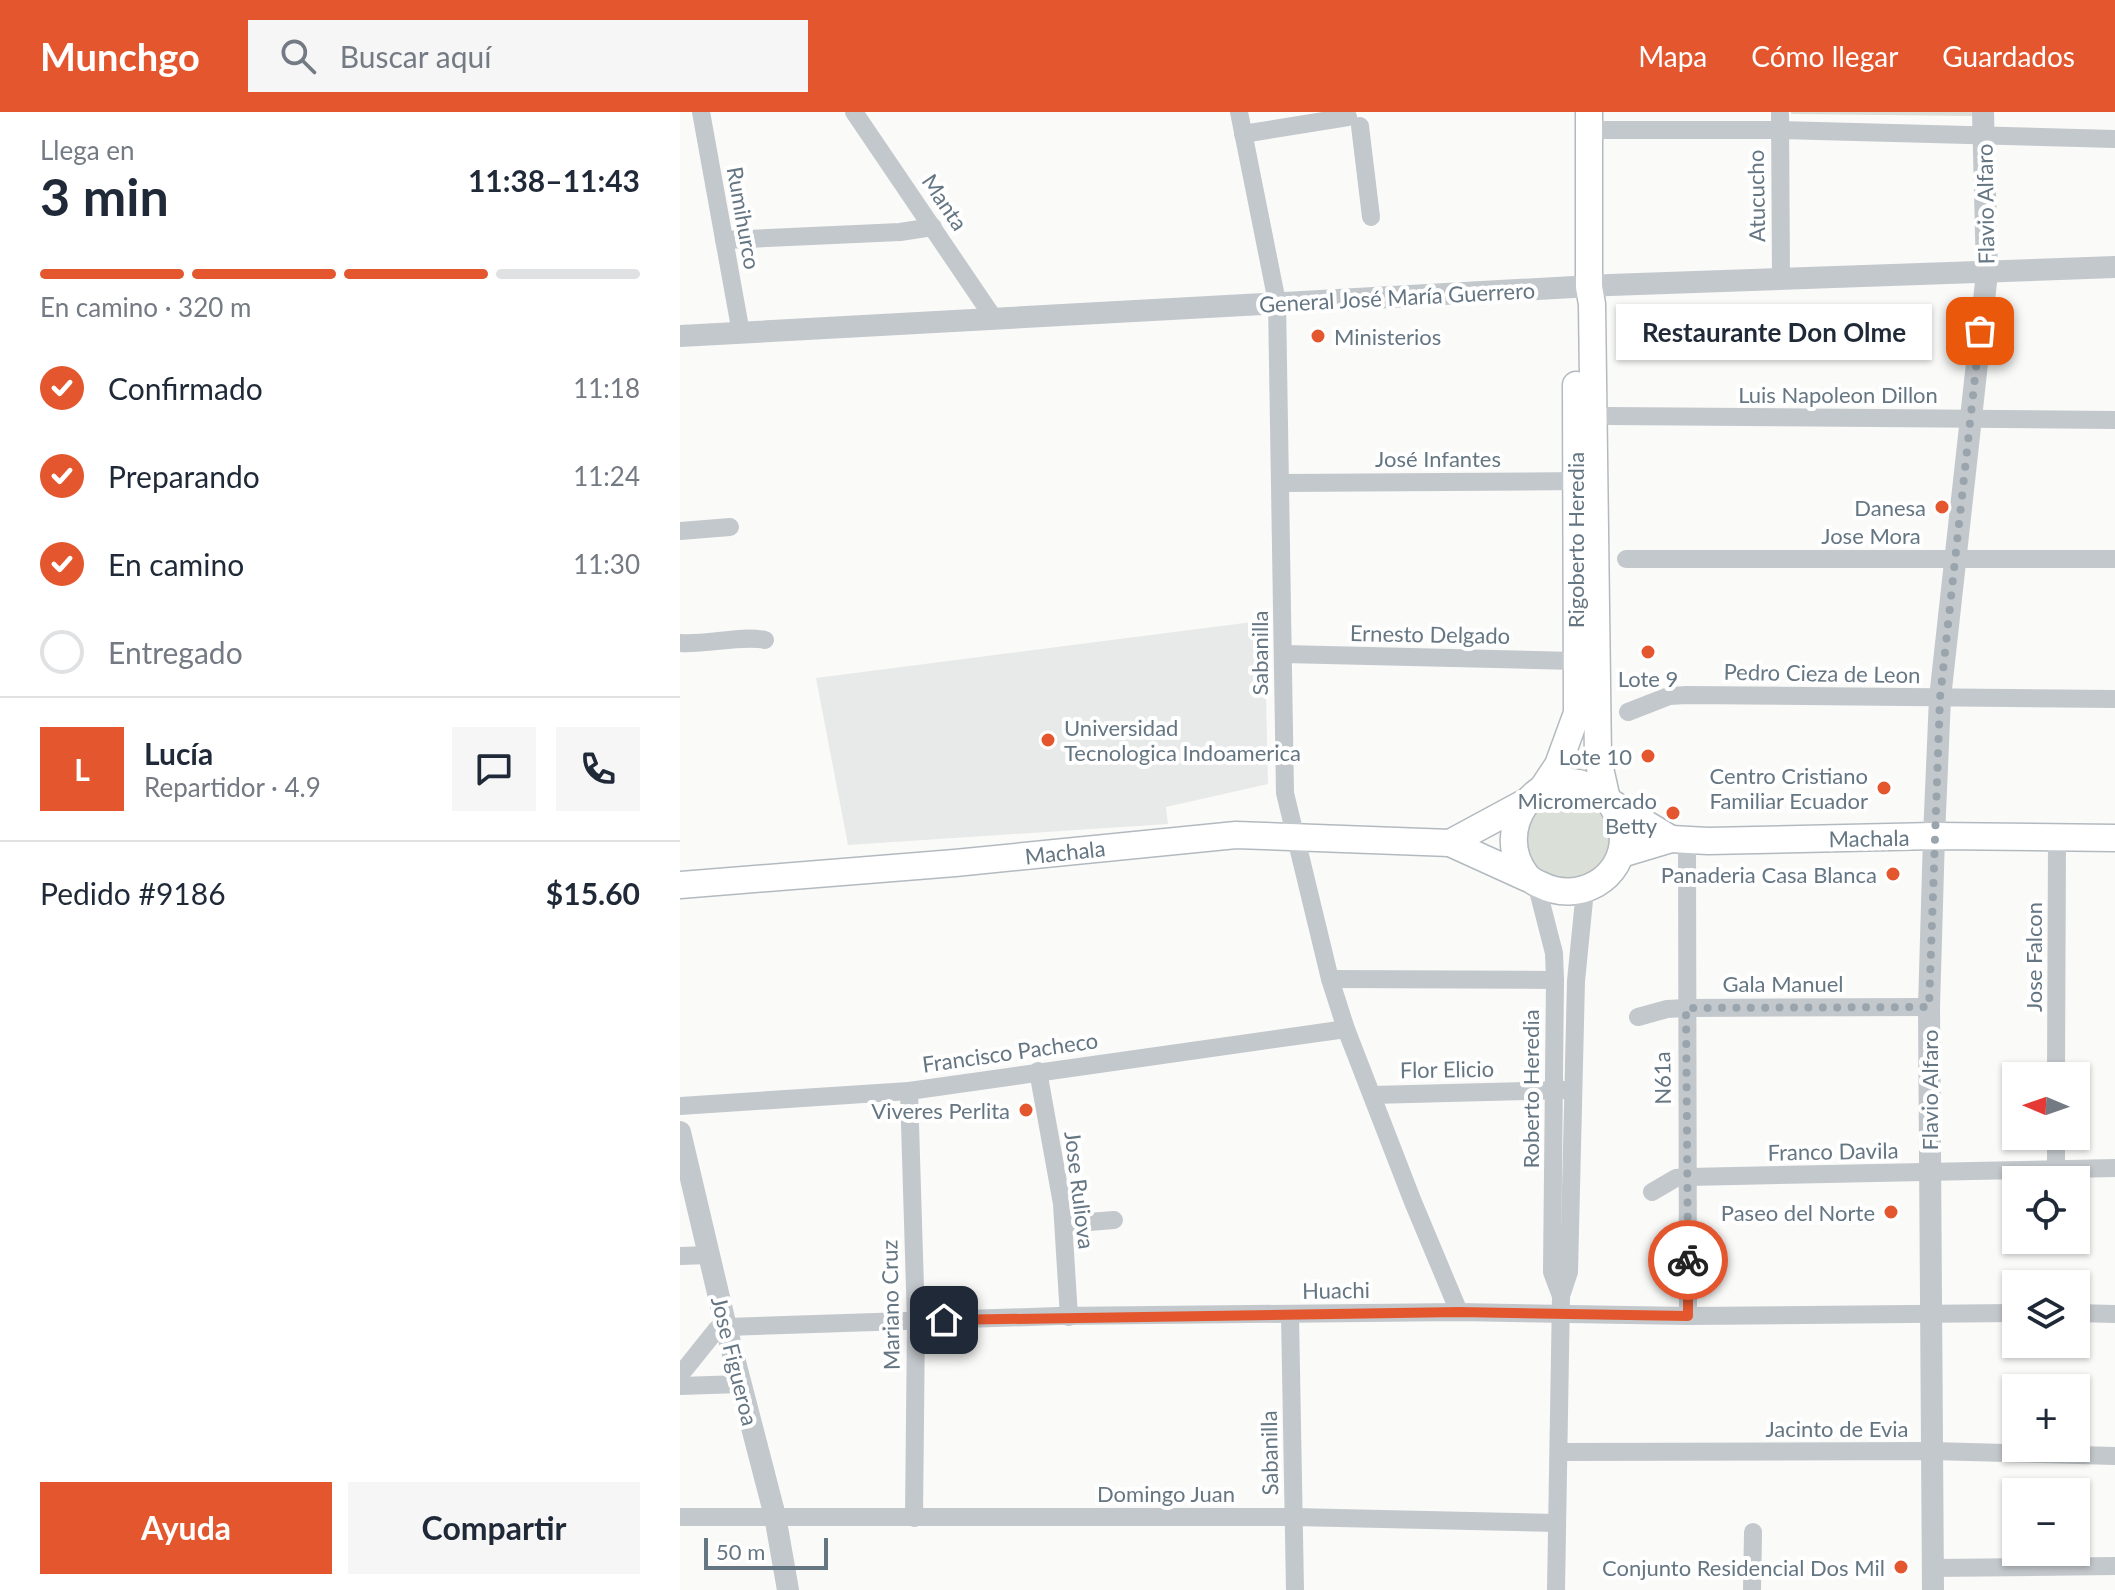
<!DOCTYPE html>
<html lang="es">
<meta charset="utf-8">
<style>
body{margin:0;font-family:Lato,sans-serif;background:#f6f6f7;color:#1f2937;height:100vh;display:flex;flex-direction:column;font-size:30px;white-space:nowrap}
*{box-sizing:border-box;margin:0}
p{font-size:26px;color:#747a83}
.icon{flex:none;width:44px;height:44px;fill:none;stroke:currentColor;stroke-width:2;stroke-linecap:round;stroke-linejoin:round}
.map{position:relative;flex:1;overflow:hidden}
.sheet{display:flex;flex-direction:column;background:#fff;width:680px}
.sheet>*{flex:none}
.needle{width:52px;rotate:272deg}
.buttons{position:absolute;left:1322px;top:950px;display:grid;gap:16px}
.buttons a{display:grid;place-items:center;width:88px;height:88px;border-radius:0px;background:#fff;box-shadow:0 2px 6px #0004;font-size:40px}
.scale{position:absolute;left:24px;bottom:20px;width:124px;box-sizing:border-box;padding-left:8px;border:4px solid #657683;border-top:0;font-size:22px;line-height:28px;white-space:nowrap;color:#657683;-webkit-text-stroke:6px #fff;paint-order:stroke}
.pin{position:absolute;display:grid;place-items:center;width:68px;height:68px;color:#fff;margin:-34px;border-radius:16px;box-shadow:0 4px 12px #0006}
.courier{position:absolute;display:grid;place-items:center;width:80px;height:80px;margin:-40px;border:6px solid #e4572e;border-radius:50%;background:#fff;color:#222;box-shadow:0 2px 10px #0007}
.bubble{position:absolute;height:56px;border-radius:0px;background:#fff;box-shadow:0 2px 6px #0004;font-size:26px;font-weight:700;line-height:56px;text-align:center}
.summary em{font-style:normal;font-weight:700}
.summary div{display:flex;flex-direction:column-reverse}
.summary{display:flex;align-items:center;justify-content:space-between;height:136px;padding:0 40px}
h1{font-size:52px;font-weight:700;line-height:60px}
.bar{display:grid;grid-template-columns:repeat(4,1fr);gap:12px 8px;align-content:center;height:96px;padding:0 40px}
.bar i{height:10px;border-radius:6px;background:#e0e1e3}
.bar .active{background:#e4572e}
.bar p{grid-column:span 4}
.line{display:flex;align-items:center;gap:20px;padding:0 40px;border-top:2px solid #e0e1e3}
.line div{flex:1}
.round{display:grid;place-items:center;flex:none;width:84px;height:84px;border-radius:0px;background:#f6f6f7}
ol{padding:0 40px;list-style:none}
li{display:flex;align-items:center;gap:24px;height:88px}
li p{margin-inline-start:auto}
li .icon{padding:8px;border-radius:50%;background:#e4572e;color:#fff;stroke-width:4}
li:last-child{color:#747a83}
li i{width:44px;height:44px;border:4px solid #e0e1e3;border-radius:50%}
.cta{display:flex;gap:16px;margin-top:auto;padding:16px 40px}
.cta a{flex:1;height:92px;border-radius:0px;background:#e4572e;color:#fff;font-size:32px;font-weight:700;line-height:92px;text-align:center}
.cta a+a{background:#f6f6f7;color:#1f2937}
header{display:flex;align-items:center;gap:48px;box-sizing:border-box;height:112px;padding:0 40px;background:#e4572e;color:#fff}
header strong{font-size:38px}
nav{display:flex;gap:44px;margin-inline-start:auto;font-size:28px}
.search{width:560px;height:72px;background:#f6f6f7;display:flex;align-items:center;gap:20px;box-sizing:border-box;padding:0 28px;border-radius:0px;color:#747a83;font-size:30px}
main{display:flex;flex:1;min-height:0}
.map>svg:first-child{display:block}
.built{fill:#e8e9e9}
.green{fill:#dadfd7}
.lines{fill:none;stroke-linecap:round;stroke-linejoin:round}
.secondary-casing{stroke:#b3babf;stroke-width:29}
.minor{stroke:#c3c8cc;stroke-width:18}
.tertiary{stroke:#c3c8cc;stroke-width:22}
.secondary{stroke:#fff;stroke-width:26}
.done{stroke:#99a4ac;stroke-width:8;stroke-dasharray:0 14.4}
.route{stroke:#e4572e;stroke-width:10}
.poi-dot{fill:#e4572e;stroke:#fff;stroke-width:3}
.labels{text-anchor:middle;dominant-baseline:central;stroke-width:8;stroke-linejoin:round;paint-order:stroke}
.street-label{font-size:22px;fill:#657683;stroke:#fff}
.poi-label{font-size:22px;fill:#657683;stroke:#fff;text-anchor:end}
</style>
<header>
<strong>Munchgo</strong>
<div class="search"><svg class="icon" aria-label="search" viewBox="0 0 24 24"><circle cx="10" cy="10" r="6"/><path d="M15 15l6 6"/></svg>Buscar aquí</div>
<nav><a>Mapa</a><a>Cómo llegar</a><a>Guardados</a></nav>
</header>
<main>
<section class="sheet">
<div class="summary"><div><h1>3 min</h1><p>Llega en</p></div><em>11:38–11:43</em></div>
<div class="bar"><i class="active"></i><i class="active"></i><i class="active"></i><i></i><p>En camino · 320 m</p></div>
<ol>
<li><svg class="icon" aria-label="check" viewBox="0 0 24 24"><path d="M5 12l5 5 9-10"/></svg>Confirmado<p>11:18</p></li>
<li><svg class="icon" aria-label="check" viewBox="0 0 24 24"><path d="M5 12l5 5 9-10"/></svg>Preparando<p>11:24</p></li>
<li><svg class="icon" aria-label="check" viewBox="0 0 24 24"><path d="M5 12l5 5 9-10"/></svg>En camino<p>11:30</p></li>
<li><i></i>Entregado</li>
</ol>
<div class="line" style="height:144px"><b class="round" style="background:#e4572e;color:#fff">L</b><div><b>Lucía</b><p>Repartidor · 4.9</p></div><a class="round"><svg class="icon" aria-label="chat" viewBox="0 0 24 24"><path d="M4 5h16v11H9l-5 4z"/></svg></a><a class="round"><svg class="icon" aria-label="phone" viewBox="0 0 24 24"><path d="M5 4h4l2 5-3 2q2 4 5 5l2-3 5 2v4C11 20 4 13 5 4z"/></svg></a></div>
<div class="line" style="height:104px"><div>Pedido #9186</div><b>$15.60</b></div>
<div class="cta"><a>Ayuda</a><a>Compartir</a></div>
</section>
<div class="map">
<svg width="1435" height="1478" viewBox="0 0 1435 1478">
<rect width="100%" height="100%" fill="#fafaf8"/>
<polygon class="built" points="588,508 586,584 588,672 486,695 488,712 168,733 136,566"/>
<g class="green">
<polygon points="1111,0 1292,0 1292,4 1111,2"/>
<path d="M895,676L932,704L930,751L889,774L847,753C841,692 837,698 895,676Z"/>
</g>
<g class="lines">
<defs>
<g id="secondary">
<polyline points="909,0 909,175 912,192 918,647 926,683"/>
<polyline points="862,677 878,653 897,601 896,273"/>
<path d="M930,690C937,701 942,711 943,724C944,767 898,792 861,773C856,771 850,768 846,763C811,718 857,649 912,676C920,680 926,682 930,690L991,727"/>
<polyline points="770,731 844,691"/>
<polyline points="941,742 991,727 1028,729 1254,724 1435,726"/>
<polyline points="0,773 275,751 556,723 770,731 847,766"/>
</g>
</defs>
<use href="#secondary" class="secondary-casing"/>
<g class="minor">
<polyline points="21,0 61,221"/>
<polyline points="174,0 315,208"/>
<polyline points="559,0 597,190 605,681 650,867 666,917 733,1090 779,1200"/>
<polyline points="1100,0 1101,167"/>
<polyline points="680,14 691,105"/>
<polyline points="909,18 1100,18 1435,27"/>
<polyline points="563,22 668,5"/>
<polyline points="44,128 220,120 253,115"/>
<polyline points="929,304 1435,308"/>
<polyline points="602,371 907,369"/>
<polyline points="0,419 50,415"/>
<polyline points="946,447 1435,447"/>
<path d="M0,531C27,533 61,523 85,528"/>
<polyline points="604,542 895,549"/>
<polyline points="948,600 989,584 1007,583 1435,587"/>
<polyline points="1007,728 1008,1204"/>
<polyline points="856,771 874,841 875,868 872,1160 881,1184"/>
<polyline points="650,867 875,868"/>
<polyline points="958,905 987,897 1006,896 1249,895"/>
<polyline points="358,959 382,1092 389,1205"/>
<polyline points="1376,964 1377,727"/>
<polyline points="229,979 236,1209 234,1406"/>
<polyline points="692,983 886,978"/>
<polyline points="0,994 229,979 666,917"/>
<polyline points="1376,1059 1376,1024"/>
<polyline points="972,1080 996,1066 1008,1065 1435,1056"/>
<polyline points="384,1112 434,1108"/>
<polyline points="0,1144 29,1143"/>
<polyline points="1396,1201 1435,1202"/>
<polyline points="610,1203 615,1478"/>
<polyline points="0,1263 37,1217 46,1215 378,1204 779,1200 1008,1204 1336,1201"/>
<polyline points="0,1274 61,1272"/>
<polyline points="879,1340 1252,1339 1435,1344"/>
<polyline points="0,1405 614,1405 876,1411"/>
<polyline points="1253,1456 1435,1454"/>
<polyline points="876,1478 881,1184 889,1160 896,869 905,778"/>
<polyline points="1072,1478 1073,1420"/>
</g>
<g class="tertiary">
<polyline points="0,224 930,173 1435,155"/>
<polyline points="0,1020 46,1215 95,1404 108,1478"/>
<polyline points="1253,1478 1249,895 1254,724 1260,586 1307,161 1303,0"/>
</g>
<use href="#secondary" class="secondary"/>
</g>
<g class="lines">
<polyline class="done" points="1008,1148 1006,896 1249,895 1260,586 1300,219"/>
<polyline class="route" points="264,1208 779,1200 1008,1204 1008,1148"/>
</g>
<g class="poi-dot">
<circle cx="638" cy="224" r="8"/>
<circle cx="1262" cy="395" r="8"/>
<circle cx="968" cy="540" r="8"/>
<circle cx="368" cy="628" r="8"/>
<circle cx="968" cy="644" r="8"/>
<circle cx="1204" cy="676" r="8"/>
<circle cx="993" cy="701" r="8"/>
<circle cx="1213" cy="762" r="8"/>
<circle cx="346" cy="998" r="8"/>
<circle cx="1211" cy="1100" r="8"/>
<circle cx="1221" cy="1455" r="8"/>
</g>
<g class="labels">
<g class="street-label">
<text transform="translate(1076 84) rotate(-91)">Atucucho</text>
<text transform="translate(265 90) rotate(56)">Manta</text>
<text transform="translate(1305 92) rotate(-91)">Flavio Alfaro</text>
<text transform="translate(64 106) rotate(80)">Rumihurco</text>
<text transform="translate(717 185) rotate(-3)">General José María Guerrero</text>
<text x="1158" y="282">Luis Napoleon Dillon</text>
<text x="758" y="346">José Infantes</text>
<text x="1191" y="423">Jose Mora</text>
<text transform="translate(895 428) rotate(-90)">Rigoberto Heredia</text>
<text transform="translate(750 522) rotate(1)">Ernesto Delgado</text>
<text transform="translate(579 541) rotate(-90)">Sabanilla</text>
<text transform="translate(1142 561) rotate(1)">Pedro Cieza de Leon</text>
<text transform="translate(1189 726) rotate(-1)">Machala</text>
<text transform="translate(385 740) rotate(-6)">Machala</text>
<text transform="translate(1353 845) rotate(-90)">Jose Falcon</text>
<text x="1103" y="871">Gala Manuel</text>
<text transform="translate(330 940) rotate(-8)">Francisco Pacheco</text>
<text transform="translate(767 957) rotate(-1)">Flor Elicio</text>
<text transform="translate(982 966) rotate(-91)">N61a</text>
<text transform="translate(850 977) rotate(-90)">Roberto Heredia</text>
<text transform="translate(1249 978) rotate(-90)">Flavio Alfaro</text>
<text transform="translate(1153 1039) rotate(-1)">Franco Davila</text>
<text transform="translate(400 1078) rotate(83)">Jose Ruliova</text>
<text transform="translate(656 1178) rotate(-1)">Huachi</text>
<text transform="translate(210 1193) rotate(-91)">Mariano Cruz</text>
<text transform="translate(55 1249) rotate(76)">Jose Figueroa</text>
<text x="1157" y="1316">Jacinto de Evia</text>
<text transform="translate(589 1341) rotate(-91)">Sabanilla</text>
<text x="486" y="1381">Domingo Juan</text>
</g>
<g class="poi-label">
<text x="654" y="224" text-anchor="start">Ministerios</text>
<text x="1246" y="395">Danesa</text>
<text x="968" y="566" text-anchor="middle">Lote 9</text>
<text x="384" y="615" text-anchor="start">Universidad<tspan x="384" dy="25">Tecnologica Indoamerica</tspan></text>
<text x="952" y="644">Lote 10</text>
<text x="1188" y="663">Centro Cristiano<tspan x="1188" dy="25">Familiar Ecuador</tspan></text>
<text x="977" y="688">Micromercado<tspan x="977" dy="25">Betty</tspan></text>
<text x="1197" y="762">Panaderia Casa Blanca</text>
<text x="330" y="998">Viveres Perlita</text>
<text x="1195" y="1100">Paseo del Norte</text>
<text x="1205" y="1455">Conjunto Residencial Dos Mil</text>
</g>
</g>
</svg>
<div class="buttons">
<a><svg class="needle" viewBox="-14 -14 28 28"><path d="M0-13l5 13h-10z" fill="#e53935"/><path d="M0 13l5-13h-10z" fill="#747a83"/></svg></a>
<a><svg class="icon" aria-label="locate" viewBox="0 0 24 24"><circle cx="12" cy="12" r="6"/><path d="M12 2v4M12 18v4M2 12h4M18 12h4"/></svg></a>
<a><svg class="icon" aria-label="layers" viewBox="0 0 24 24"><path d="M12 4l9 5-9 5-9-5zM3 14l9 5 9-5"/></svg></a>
<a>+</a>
<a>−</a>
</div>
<div class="scale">50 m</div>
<div class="pin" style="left:1300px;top:219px;background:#ea580c"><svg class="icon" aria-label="bag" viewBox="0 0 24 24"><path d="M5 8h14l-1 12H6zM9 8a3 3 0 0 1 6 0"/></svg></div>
<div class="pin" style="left:264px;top:1208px;background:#1f2937"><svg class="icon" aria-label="home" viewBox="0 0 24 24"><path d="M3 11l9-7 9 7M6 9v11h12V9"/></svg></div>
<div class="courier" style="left:1008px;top:1148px"><svg class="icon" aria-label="bike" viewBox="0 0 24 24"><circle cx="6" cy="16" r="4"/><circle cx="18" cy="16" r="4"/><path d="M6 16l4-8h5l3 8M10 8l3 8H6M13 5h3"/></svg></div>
<div class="bubble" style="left:936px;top:192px;width:316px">Restaurante Don Olme</div>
</div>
</main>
